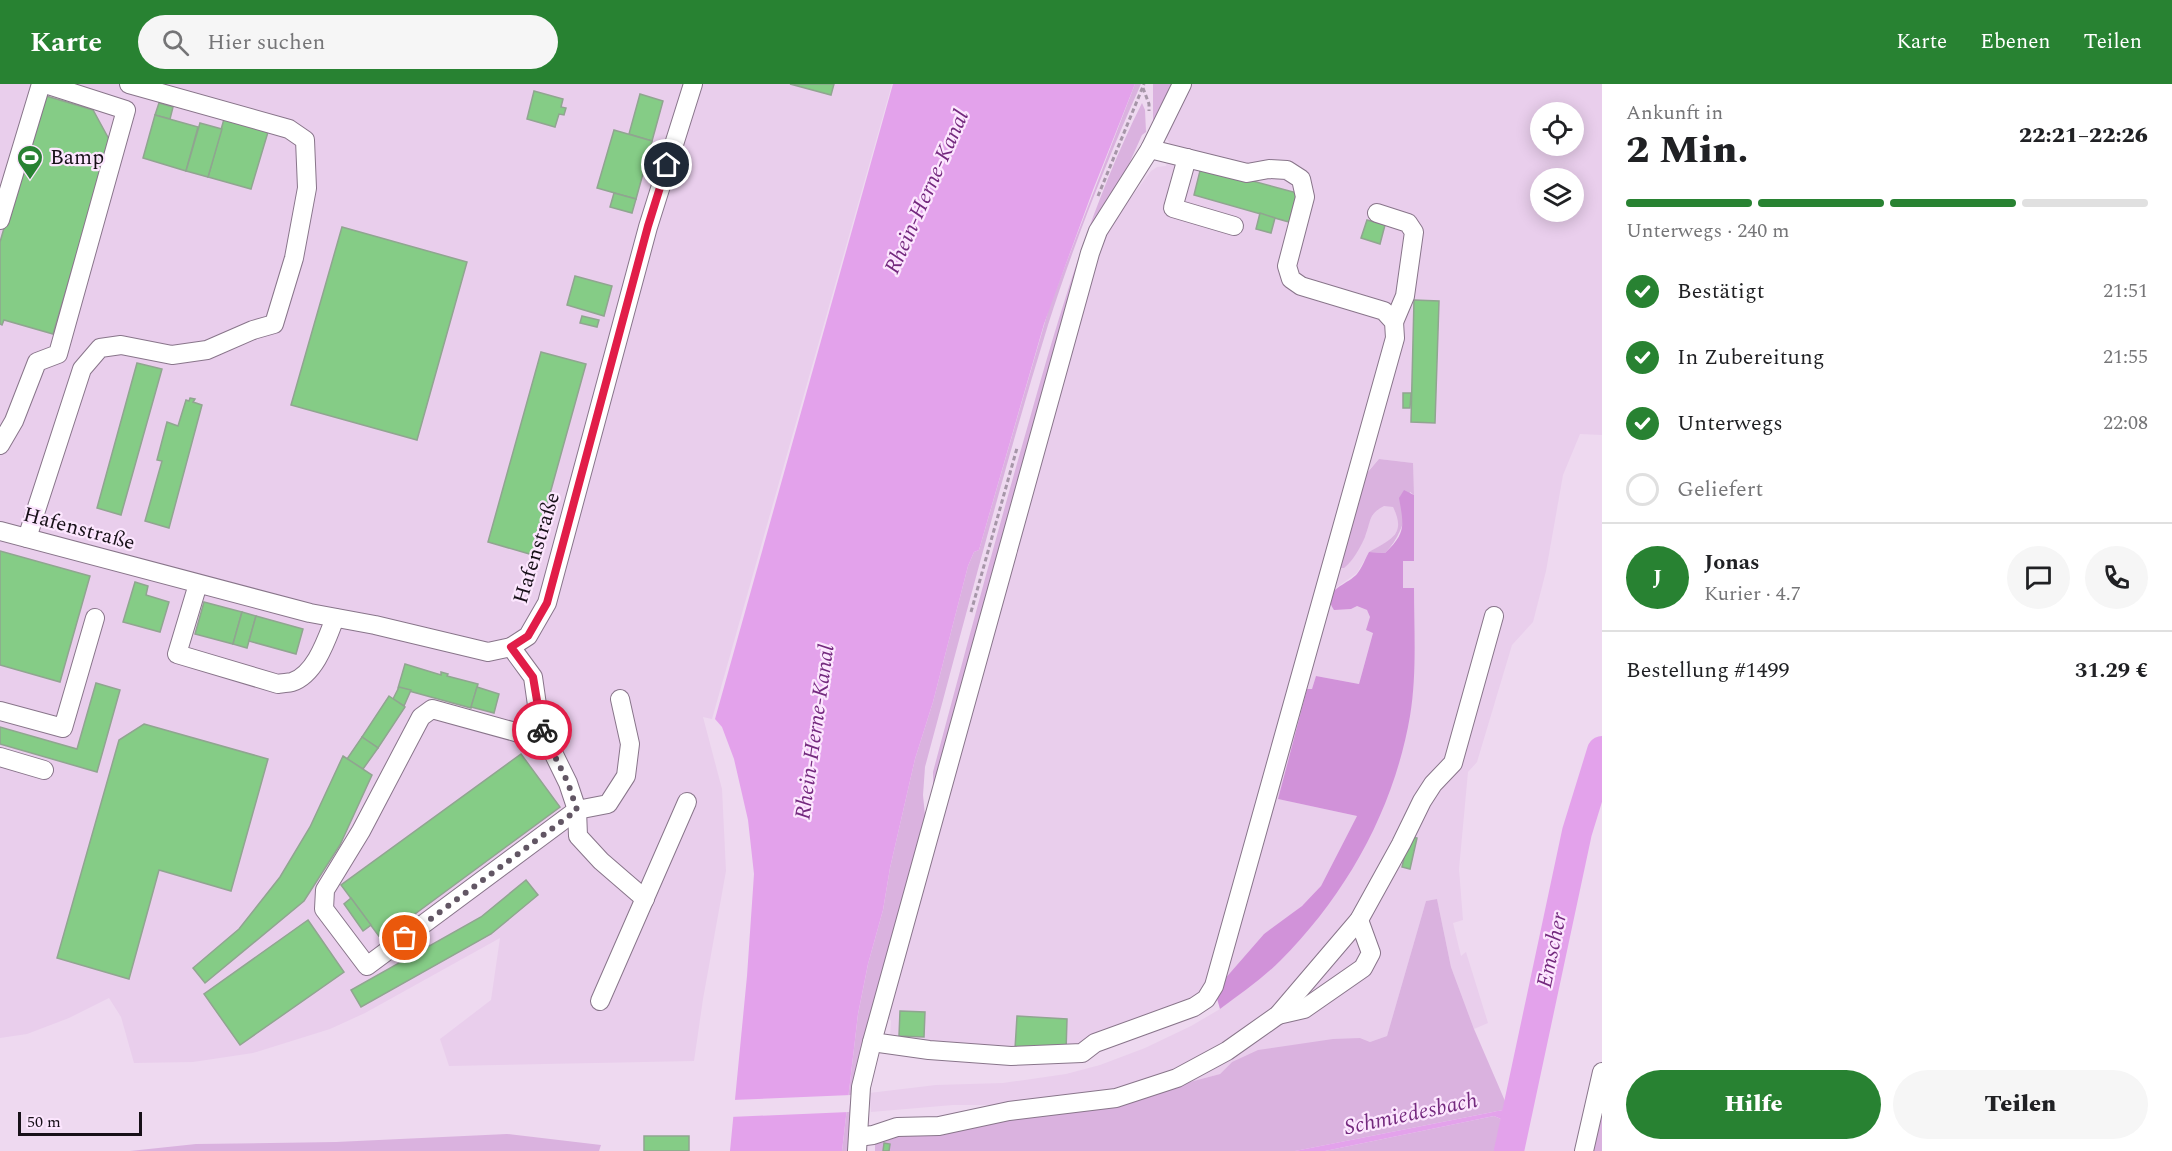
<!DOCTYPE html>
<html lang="de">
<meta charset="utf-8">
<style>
body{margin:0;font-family:Spectral,serif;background:#f6f6f6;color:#202124;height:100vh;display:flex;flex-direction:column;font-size:22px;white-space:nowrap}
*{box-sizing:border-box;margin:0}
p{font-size:20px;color:#757577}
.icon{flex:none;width:33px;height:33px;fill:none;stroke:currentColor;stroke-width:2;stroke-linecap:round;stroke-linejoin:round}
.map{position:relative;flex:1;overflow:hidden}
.sheet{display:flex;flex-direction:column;background:#fff;width:570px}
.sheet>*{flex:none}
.fabs{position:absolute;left:1530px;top:18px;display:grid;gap:12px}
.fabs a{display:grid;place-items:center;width:54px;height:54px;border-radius:50%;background:#fff;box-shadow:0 3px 15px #0003;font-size:30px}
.scale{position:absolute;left:18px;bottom:15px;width:124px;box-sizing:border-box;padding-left:6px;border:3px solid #171018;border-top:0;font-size:16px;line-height:21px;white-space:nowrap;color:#171018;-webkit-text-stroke:4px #fce6fe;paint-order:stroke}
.pin{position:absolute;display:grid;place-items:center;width:51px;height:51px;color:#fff;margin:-26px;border:3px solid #fff;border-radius:50%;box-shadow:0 2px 6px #0007}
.courier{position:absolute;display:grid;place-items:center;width:60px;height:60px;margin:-30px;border:4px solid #e11d48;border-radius:50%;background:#fff;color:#222;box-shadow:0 2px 8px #0007}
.headline em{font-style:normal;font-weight:800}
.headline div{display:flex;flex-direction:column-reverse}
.headline{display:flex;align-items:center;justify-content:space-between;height:102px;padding:0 24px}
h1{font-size:39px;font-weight:800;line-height:45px}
.bar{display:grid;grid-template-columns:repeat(4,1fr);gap:9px 6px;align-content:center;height:72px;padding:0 24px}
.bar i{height:8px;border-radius:4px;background:#e0e0e0}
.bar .current{background:#288232}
.bar p{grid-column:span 4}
.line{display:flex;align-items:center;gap:15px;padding:0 24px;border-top:2px solid #e0e0e0}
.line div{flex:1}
.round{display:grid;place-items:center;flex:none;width:63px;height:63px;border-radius:32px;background:#f6f6f6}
ol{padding:0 24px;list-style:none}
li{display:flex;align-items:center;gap:18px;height:66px}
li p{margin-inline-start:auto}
li .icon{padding:6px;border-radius:50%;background:#288232;color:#fff;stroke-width:4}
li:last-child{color:#757577}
li i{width:33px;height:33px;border:3px solid #e0e0e0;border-radius:50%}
.cta{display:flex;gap:12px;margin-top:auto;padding:12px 24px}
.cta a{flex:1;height:69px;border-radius:36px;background:#288232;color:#fff;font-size:24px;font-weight:800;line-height:69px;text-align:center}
.cta a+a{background:#f6f6f6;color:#202124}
header{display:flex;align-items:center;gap:36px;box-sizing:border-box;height:84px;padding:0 30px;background:#288232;color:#fff}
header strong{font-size:28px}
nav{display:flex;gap:33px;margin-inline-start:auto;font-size:21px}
.search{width:420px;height:54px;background:#f6f6f6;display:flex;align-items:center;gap:15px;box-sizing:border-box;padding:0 21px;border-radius:33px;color:#757577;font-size:22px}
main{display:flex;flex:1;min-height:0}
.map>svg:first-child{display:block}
.built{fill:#e9ceec;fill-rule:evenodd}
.green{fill:#dab2df}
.forest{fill:#d192d9}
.water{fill:#e3a2eb}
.pier{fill:#eed9f0}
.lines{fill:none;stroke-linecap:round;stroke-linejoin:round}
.stream{stroke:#e3a2eb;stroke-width:5}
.river{stroke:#e3a2eb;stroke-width:30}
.building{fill:#85cc86;stroke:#90a590;stroke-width:1.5}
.minor-casing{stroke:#88758a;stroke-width:20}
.path{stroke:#a696a8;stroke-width:3;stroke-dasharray:4.5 3;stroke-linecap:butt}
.minor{stroke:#fff;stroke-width:18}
.done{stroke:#625664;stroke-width:6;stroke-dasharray:0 10.8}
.route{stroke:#e11d48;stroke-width:8}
.labels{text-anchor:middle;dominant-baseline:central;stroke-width:4.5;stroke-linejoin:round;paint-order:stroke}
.poi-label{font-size:21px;fill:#171018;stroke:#fce6fe;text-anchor:start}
.street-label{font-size:21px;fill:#171018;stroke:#fce6fe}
.water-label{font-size:22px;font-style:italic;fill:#74297e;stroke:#fce6fe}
</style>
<header>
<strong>Karte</strong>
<div class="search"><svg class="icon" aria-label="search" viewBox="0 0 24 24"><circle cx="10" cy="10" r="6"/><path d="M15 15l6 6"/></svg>Hier suchen</div>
<nav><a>Karte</a><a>Ebenen</a><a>Teilen</a></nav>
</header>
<main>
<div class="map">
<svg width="1602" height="1067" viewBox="0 0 1602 1067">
<rect width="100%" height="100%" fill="#eed9f0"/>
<g class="built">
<polygon points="0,0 892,0 712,635 703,633 722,705 726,787 703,915 694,977 449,982 440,955 491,916 500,854 365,929 330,945 253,969 193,978 134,979 121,933 109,914 69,934 27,950 0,954"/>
<path d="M1187,0H1602V351L1580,350L1563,391L1546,487L1533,538L1512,561L1477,678L1468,688L1459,785L1463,836L1453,839L1461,872L1466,868L1488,939L1474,945L1451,883L1437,815L1426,817L1387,952L1370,958L1360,954L1232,978L1220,990L1118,1017L933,1037L992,1021H953L871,1028L869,1009L936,1001L1003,999L1066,990L1100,981L1145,964L1191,942L1220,925L1279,878L1320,831L1404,659L1413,606L1414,504H1403V477H1414L1413,379L1379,375L1366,389L1349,480L1366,451L1369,438L1375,427L1384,421L1393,423L1398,433V445L1391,456L1369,468L1357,489L1333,506L1357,522L1367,526L1370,533L1373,548L1359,600L1316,592L1312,605H1307L1278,715L1357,732L1321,802L1314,811L1284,837L1264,850L1223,897L1220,904L1097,966L962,977L889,969L891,937L885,928L1103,151L1151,87L1157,83L1166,82L1171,62L1166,53ZM1540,28H1574V62H1540ZM1540,94H1574V128H1540Z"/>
</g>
<g class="green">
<path d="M1135,0H1141C1106,79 1074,159 1048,241C1003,387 965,535 925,683L923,711L926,742L863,975L854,993L852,1067H842L858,930L868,880L883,826L890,784L915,675L933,618L968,482L974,468L979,466L1049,224Z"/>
<polygon points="1153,0 1176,0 1153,42"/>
<path d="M1142,19L1145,26L1146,48L1142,51L1116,109L933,710V688C964,572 995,456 1028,341C1059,231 1091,121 1142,19Z"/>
<path d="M1379,375L1413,379L1414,411L1410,408C1405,432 1403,451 1385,469L1369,468C1390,456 1407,451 1393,423L1384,422C1368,430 1371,438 1365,453C1360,464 1353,477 1344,484H1339L1367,389Z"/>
<polygon points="1437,815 1451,883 1474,945 1505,1017 1503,1026 1295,1067 875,1067 875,1060 885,1052 1118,1017 1220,990 1232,978 1258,966 1333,955 1360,954 1370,958 1387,952 1426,817"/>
<polygon points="1602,1020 1602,1067 1591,1067"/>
<polygon points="1494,1032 1501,1035 1495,1067 1325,1067"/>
<polygon points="507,1050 601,1061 599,1067 130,1067 196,1060 336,1058"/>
</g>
<path class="forest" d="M1404,406L1414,411V477H1403V504H1414C1414,546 1417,590 1410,632C1394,725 1347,810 1280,877C1262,895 1240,910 1220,925L1216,911L1223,897L1264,850L1302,822L1321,802L1357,732L1278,715L1307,605H1312L1316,592L1359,600L1373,549L1366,546L1370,533L1367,526L1357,522L1351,525L1334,526C1320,506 1346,502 1357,490C1362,484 1365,475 1369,468L1385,469C1406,449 1404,442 1399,414Z"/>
<g class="water">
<polygon points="893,0 1135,0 1093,106 1044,240 979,466 974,468 968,482 933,618 915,675 890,784 883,826 868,880 858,930 842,1067 730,1067 747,892 754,790 748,736 734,675 722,643 715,635"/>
<polygon points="1503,1026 1501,1035 1494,1032 1325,1067 1295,1067"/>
</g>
<polygon class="pier" points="851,1011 849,1028 730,1033 732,1016"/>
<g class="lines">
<polyline class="stream" points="1497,1030 1515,1033"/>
<polyline class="river" points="1509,1067 1577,748 1602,667"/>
</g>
<g class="building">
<polygon points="790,0 834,0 831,11"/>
<polygon points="534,7 563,15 561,23 566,24 564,31 559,30 555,43 527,35"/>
<polygon points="640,10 663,17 652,57 629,50"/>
<polygon points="43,11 93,26 110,57 53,250 4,236 2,241 0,240 0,158"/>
<polygon points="159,19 173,23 170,35 155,31"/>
<polygon points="155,31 198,43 186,87 143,74"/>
<polygon points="224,35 268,48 251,105 208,93"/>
<polygon points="200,39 222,45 208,93 186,87"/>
<polygon points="614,46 652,57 636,115 597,104"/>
<polygon points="1201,83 1297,109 1289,138 1194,111"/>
<polygon points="614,109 636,115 632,129 610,123"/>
<polygon points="1260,129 1275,134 1271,149 1256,145"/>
<polygon points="1367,136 1385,141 1380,160 1361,154"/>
<polygon points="342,143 467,178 417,356 291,321"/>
<polygon points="575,192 612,202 604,232 567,221"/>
<polygon points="1414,216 1439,217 1435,339 1411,338"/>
<polygon points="582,232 599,236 597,243 580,239"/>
<polygon points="541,268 586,280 533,471 488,458"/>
<polygon points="137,279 162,285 121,431 97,424"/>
<polygon points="1403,309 1411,309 1410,324 1403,324"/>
<polygon points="190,314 195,315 193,318 202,321 169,444 145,437 162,377 157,376 167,338 178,342 186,316 189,317"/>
<polygon points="0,467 90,492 60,598 0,581"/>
<polygon points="135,498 148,502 146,511 169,518 160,548 123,538"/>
<polygon points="204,518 242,528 233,560 195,550"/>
<polygon points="242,528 256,532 247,564 233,560"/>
<polygon points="256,532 303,545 296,570 249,557"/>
<polygon points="405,580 441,591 441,588 448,590 447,592 478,600 471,624 398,604"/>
<polygon points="96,599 120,606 97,688 0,660 0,643 77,665"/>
<polygon points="399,603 411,606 404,622 393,615"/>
<polygon points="477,603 499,610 494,629 471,623"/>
<polygon points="389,612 405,623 378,664 362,653"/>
<polygon points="144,640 268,675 231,807 159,786 129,895 57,874 119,656"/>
<polygon points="362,653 378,664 363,685 347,675"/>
<polygon points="521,670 560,723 381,855 341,801"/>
<polygon points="343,672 372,691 340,761 304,817 205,899 193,884 239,845 280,793 310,743"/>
<polygon points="1409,752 1417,754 1410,785 1402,783"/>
<polygon points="526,796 538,811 491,850 361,923 351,906 481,833"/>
<polygon points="351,814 371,841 363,847 344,820"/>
<polygon points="308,836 344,888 240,961 204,910"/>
<polygon points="900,927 925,928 924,953 899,952"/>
<polygon points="1017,932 1067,935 1066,968 1015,965"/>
<rect x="644" y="1052" width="45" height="15"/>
<polygon points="884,1059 890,1060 889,1067 883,1067"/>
</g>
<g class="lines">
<defs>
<g id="minor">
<polyline points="1187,74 1173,124 1234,142"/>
<polyline points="1377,129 1408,139 1414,148 1405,212 1394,238"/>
<polyline points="0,136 41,0"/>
<polyline points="0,361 14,337 37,278 58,270 126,26 45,0"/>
<polyline points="0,447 310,529 375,541 488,568 511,563 528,552 547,519 648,143 693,0"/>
<polyline points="27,454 82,285 100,264 121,261 172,271 207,266 253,246 274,240 294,174 307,104 305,56 289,45 129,0"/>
<path d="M198,500L177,570L278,600C282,599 288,599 292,598C316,590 327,554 335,534"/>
<polyline points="511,563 533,593 540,642 568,699 577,726 578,752 601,777 645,815"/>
<polyline points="0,627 63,644 95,534"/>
<polyline points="540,642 519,649 432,625 421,633 361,747 325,806 324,825 367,882 577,726 608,720 626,692 630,660 620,615"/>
<polyline points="0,673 44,686"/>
<polyline points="600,917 687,718"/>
<polyline points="1278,931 1304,925 1363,884 1371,869 1359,836"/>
<polyline points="872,958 929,966 1011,972 1082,969 1095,959 1194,923 1206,915 1214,902 1395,254 1394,238 1384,227 1301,202 1291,195 1287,182 1305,113 1301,95 1287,86 1269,85 1247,89 1150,65"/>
<polyline points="858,1053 873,1051 897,1043 939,1042 1009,1027 1116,1014 1177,994 1227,967 1278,931 1359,836 1401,760 1422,717 1433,700 1453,679 1494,532"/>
<polyline points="857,1067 861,1003 872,958 1090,169 1098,147 1150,65 1182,0"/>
<polyline points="1584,1067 1602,988"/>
</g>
</defs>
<use href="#minor" class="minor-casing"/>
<g class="path">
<polyline points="1143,4 1149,20 1149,27"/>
<polyline points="1098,112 1144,0"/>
<polyline points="971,528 1017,364"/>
</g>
<use href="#minor" class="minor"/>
</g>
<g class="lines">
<polyline class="done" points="405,854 577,726 568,699 542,646"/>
<polyline class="route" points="542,646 533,593 511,563 528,552 547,519 648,142 667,81"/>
</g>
<defs>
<symbol id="stadium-pin" viewBox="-11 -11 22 30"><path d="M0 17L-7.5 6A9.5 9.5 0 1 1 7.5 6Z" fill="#288232" stroke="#fce6fe"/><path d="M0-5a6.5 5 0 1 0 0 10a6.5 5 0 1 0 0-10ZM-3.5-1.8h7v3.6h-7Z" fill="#fff"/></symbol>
</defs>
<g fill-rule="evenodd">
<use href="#stadium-pin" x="15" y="59" width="30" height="40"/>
</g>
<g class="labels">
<g class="poi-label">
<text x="50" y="74">Bamp</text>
</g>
<g class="street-label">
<text transform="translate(79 445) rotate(15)">Hafenstraße</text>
<text transform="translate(537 464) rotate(-73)">Hafenstraße</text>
</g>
<g class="water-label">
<text transform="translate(927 108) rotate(-66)">Rhein-Herne-Kanal</text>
<text transform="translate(815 648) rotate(-82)">Rhein-Herne-Kanal</text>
<text transform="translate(1552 866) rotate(-78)">Emscher</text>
<text transform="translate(1411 1030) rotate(-12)">Schmiedesbach</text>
</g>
</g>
</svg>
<div class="fabs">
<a><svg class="icon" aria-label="locate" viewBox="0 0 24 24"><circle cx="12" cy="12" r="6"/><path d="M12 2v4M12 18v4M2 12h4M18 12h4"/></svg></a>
<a><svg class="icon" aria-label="layers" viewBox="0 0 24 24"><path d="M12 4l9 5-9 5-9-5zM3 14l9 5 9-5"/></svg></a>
</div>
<div class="scale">50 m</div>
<div class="pin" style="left:405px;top:854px;background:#ea580c"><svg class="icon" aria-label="bag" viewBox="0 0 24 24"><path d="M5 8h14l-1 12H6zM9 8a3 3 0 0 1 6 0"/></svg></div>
<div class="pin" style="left:667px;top:81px;background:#1f2937"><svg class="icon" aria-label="home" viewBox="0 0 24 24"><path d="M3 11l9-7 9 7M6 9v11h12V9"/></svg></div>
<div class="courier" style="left:542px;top:646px"><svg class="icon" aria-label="bike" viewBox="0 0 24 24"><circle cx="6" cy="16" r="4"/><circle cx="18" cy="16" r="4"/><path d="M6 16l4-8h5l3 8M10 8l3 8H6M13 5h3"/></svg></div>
</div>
<section class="sheet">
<div class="headline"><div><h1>2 Min.</h1><p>Ankunft in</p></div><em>22:21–22:26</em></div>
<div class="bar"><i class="current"></i><i class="current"></i><i class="current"></i><i></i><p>Unterwegs · 240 m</p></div>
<ol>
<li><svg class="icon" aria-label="check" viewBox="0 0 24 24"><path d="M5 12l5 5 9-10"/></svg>Bestätigt<p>21:51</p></li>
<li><svg class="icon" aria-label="check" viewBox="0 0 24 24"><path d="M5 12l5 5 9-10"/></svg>In Zubereitung<p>21:55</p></li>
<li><svg class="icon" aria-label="check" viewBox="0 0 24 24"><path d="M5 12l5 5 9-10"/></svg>Unterwegs<p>22:08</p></li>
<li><i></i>Geliefert</li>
</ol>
<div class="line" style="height:108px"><b class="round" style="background:#288232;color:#fff">J</b><div><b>Jonas</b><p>Kurier · 4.7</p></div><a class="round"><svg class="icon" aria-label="chat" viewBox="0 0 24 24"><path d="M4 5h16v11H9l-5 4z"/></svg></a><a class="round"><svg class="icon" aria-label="phone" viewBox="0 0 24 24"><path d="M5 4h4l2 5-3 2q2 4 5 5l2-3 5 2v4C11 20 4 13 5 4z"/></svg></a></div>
<div class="line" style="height:78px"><div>Bestellung #1499</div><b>31.29 €</b></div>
<div class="cta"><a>Hilfe</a><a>Teilen</a></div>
</section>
</main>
